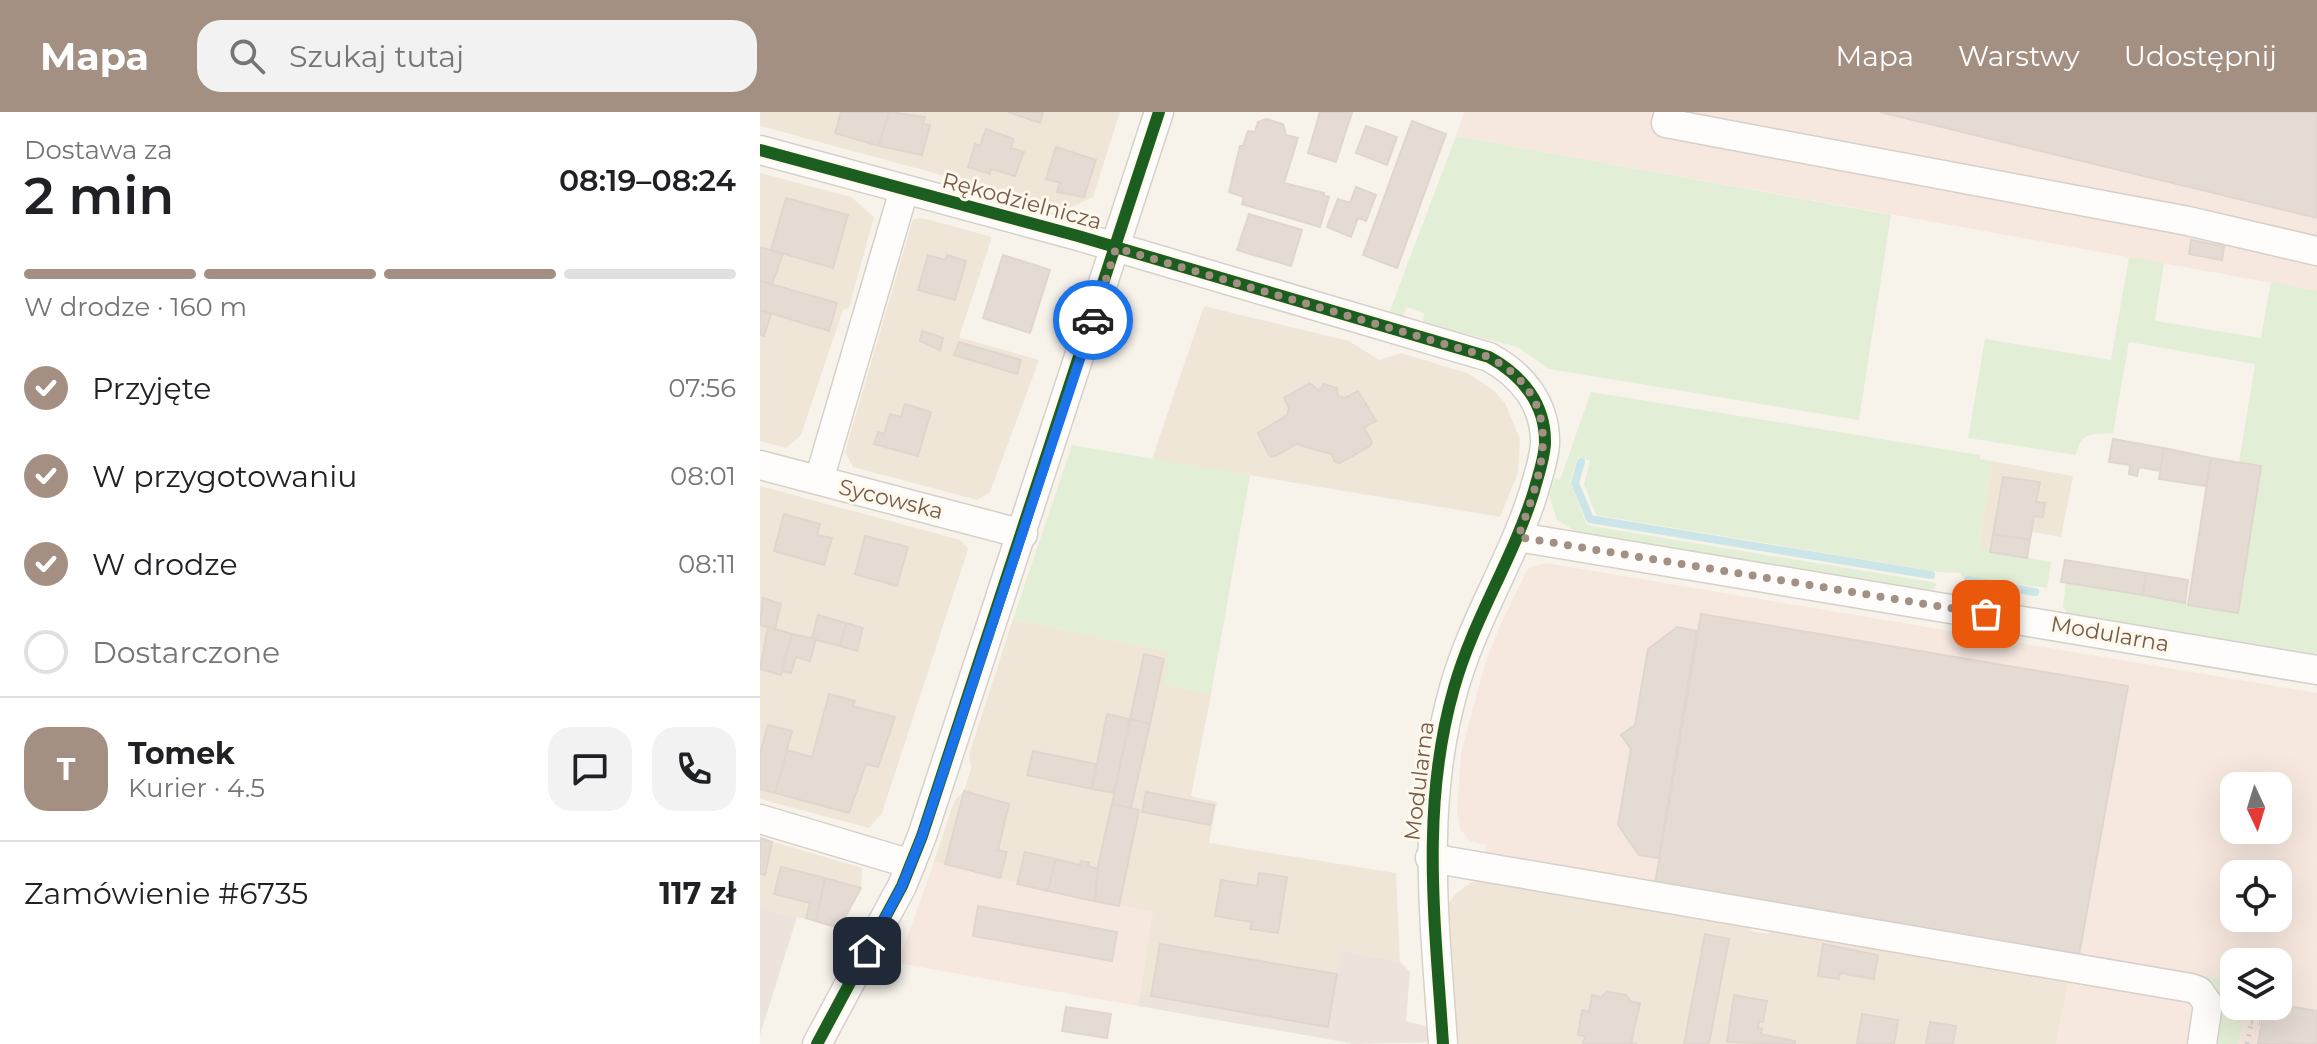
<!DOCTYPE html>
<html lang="pl">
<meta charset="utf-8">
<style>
body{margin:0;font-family:Montserrat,sans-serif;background:#f2f2f2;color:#202124;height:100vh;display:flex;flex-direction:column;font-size:30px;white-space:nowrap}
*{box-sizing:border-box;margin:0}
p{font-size:26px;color:#757577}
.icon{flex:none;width:44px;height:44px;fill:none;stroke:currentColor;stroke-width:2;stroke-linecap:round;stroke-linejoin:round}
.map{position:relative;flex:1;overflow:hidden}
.sheet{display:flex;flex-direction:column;background:#fff;width:760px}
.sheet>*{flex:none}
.needle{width:52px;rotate:176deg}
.fabs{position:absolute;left:1460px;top:660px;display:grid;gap:16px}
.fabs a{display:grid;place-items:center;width:72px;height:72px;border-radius:16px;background:#fff;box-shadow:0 8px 32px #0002;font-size:40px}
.pin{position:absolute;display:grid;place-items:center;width:68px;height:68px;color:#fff;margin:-34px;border-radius:16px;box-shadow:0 4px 12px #0006}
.courier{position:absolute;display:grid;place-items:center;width:80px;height:80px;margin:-40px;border:6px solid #1a73e8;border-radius:50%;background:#fff;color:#222;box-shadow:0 2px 10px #0007}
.head em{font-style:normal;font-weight:600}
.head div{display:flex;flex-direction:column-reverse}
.head{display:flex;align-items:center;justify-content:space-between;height:136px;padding:0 24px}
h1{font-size:52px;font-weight:600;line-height:60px}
.bar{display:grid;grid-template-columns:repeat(4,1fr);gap:12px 8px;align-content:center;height:96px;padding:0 24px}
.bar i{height:10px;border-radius:6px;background:#e0e0e0}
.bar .current{background:#a39082}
.bar p{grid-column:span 4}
.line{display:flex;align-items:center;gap:20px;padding:0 24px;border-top:2px solid #e0e0e0}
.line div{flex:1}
.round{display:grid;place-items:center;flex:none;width:84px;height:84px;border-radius:24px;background:#f2f2f2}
ol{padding:0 24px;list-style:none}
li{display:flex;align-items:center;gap:24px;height:88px}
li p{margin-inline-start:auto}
li .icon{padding:8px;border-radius:50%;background:#a39082;color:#fff;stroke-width:4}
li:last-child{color:#757577}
li i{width:44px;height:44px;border:4px solid #e0e0e0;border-radius:50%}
header{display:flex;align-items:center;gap:48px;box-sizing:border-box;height:112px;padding:0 40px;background:#a39082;color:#fff}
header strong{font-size:38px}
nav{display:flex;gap:44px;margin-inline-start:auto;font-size:28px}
.search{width:560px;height:72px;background:#f2f2f2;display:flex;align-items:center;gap:20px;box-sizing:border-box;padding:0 28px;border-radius:24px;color:#757577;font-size:30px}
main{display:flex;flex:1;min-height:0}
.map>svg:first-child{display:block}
.residential{fill:#f0e6d8}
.commercial{fill:#f7e8df;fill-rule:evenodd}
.industrial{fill:#ebe3dc}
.green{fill:#e3eed6}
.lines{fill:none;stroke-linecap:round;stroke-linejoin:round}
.stream{stroke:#cce5e8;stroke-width:8}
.building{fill:#e4dbd2;stroke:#e0d6cd;stroke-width:2}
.minor-casing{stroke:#d6d0c9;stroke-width:31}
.path{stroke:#dad2cd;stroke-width:5;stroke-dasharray:2 6;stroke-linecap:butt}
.minor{stroke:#fefdfc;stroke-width:28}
.cycleway-casing{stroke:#fff8ec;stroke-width:17}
.cycleway{stroke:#1b5e20;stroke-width:12}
.done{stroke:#a39082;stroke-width:8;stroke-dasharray:0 14.4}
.route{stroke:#1a73e8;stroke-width:10}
.labels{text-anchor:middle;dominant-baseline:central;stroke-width:6;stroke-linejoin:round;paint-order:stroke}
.street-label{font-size:22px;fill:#765b4a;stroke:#fff8ec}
</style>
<header>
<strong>Mapa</strong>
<div class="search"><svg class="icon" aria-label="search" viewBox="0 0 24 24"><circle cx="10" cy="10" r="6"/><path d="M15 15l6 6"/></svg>Szukaj tutaj</div>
<nav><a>Mapa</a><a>Warstwy</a><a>Udostępnij</a></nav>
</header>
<main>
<section class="sheet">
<div class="head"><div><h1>2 min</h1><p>Dostawa za</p></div><em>08:19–08:24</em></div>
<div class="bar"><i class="current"></i><i class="current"></i><i class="current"></i><i></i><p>W drodze · 160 m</p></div>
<ol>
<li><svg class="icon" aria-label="check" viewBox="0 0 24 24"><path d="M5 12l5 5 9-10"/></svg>Przyjęte<p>07:56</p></li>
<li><svg class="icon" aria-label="check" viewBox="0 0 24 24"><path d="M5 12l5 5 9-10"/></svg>W przygotowaniu<p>08:01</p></li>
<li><svg class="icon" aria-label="check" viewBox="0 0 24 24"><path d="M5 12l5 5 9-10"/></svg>W drodze<p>08:11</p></li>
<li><i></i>Dostarczone</li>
</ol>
<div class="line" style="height:144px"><b class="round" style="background:#a39082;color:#fff">T</b><div><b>Tomek</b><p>Kurier · 4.5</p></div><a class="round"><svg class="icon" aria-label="chat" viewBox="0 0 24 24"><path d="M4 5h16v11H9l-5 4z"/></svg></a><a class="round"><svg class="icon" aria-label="phone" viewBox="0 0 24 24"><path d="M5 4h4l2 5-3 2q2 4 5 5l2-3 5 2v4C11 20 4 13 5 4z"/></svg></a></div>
<div class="line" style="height:104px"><div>Zamówienie #6735</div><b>117 zł</b></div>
</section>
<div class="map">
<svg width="1557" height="932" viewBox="0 0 1557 932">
<rect width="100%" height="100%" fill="#f7f3eb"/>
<g class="residential">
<polygon points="0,0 360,0 333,85 307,97 0,14"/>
<polygon points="0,61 91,85 114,105 89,196 83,198 41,323 26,336 0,329"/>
<polygon points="163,106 232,125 199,225 279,248 230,380 217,388 93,355 85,340 153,107"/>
<polygon points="444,194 589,229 619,248 641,241 707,261 732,277 745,291 760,327 758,361 740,405 392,347"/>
<polygon points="1232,349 1313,364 1301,425 1272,420 1267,446 1218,438"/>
<polygon points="0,374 201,428 208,437 122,701 109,716 0,687"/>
<polygon points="253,507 409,540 404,572 451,582 431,684 457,690 449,731 636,761 640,850 581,838 577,862 391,884 380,882 392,800 288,779 174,750 194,689 204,679 211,656 209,642"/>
<polygon points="0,726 102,756 101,776 79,816 0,795"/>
<polygon points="729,769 987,813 992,819 1008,822 1012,817 1118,834 1141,843 1143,838 1309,868 1296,932 698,932 689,791 696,781 712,770"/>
</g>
<g class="commercial">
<polygon points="704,0 1557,0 1557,179 696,24"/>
<path d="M786,451L1557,581V932H1296L1309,868L1431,876L1434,862L725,744L726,733L710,729L700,717L697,699L701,640L725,552L741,511L765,462L769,456ZM1474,674H1518V718H1474ZM1474,762H1518V806H1474ZM1474,850H1518V894H1474Z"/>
<polygon points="174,750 288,779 393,800 378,894 138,851"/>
</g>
<g class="industrial">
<polygon points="0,795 37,805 0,923"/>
<polygon points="400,832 576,862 581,838 640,850 650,860 646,909 665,914 671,922 671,930 595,932 378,894 380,882 391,883"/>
</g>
<g class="green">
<polygon points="696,24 1131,103 1099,308 789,257 758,235 663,211 664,201 647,195 642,206 629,201"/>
<path d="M1369,145L1404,151L1395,209L1501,226L1511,170L1557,179V546L1308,502L1303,495L1306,470L1478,500L1501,355L1479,350L1495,252L1369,230L1353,321C1331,323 1322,318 1316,343L1208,326L1225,227L1351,248Z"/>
<polygon points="831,280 1220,343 1220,347 1232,349 1218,437 1291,450 1287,476 1202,465 1201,461 1179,460 836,403 824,372 830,349 818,345 810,370 826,411 831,414 1177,471 1174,477 1169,478 817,420 797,408 789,383 795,366 800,368"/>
<polygon points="312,333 490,363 451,582 404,572 408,540 253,507"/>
<path d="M1434,862L1474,869V894H1486L1478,932H1455C1462,899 1471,879 1434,862Z"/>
</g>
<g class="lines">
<g class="stream">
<polyline points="821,350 815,371 830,407 1171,463"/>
<polyline points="1208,468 1275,480"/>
</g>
</g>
<g class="building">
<polygon points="81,0 129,0 119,34 75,21"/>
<polygon points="129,0 165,5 163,12 170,13 162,43 119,34"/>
<polygon points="248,0 283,0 280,11"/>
<polygon points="560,0 592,0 576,50 548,41"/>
<polygon points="1120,0 1557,0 1557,106"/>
<polygon points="506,7 523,12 526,23 538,26 524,71 564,81 563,83 569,85 560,115 482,92 484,85 469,80 480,34 483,34 488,19 495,20 498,10"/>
<polygon points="652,9 686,22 637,156 603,143"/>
<polygon points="606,14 637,25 627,53 596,41"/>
<polygon points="226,17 254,27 251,36 264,40 255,64 231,57 230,62 208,55 215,32 220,34"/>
<polygon points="296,35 336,48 324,85 297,80 300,71 286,67"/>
<polygon points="596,75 616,83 606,109 598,106 591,125 567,115 578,87 590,91"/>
<polygon points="26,86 88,103 73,156 11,138"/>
<polygon points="489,102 542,118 531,154 477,138"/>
<polygon points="1431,128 1464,134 1462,148 1429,142"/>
<polygon points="0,135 23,142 12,172 0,169"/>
<polygon points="168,143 185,148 187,143 206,149 195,188 158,178"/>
<polygon points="243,143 290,158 270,221 223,206"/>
<polygon points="0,169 77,191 69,219 0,198"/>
<polygon points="0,198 11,202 4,224 0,223"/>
<polygon points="162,219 183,226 180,238 160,229"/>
<polygon points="199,230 261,248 257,262 194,243"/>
<polygon points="550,271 559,279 564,272 577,276 578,284 585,286 598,279 616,309 604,316 612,330 610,334 580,351 575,350 571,342 536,332 514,345 509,343 498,321 527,303 529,296 524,286"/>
<polygon points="145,292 171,300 158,344 114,332 118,320 124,322 130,302 141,305"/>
<polygon points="1353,327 1404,336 1401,359 1379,355 1377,364 1369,362 1370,353 1349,350"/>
<polygon points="1404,336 1451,346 1446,374 1399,367"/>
<polygon points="1451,346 1501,354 1478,501 1428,493"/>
<polygon points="1243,365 1280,370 1276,390 1285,391 1283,405 1274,404 1270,428 1233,422"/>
<polygon points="24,402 60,412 57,423 72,426 64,453 14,439"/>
<polygon points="1233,422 1270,428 1267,446 1230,440"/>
<polygon points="105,424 148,435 137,474 95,462"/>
<polygon points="1305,448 1386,461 1383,483 1301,470"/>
<polygon points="1386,461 1428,468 1425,491 1383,483"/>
<polygon points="3,486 21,492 15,517 0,513"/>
<polygon points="941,502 1368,574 1319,843 895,772"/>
<polygon points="58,503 86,511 80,534 52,527"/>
<polygon points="86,511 103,516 97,539 80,534"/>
<polygon points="8,515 32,522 21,563 0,557"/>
<polygon points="917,515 937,519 899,746 879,743 858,713 871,637 861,623 875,613 888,537"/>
<polygon points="32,522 56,527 50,549 36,545 31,561 22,559"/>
<polygon points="384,542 404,547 390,612 370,607"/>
<polygon points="69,582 95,589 93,594 135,605 118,655 106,652 89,701 15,681 27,638 52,645"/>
<polygon points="347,602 370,607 354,681 332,677"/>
<polygon points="370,607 390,612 371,696 352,692"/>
<polygon points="8,613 32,619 15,681 0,677 0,641"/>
<polygon points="273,639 336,652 332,677 267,663"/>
<polygon points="204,679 249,692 238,738 247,740 240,766 185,752"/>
<polygon points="386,680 454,693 450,713 382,700"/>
<polygon points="352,692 379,698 359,794 334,789 337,772 334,771"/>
<polygon points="0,726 12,730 5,763 0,762"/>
<polygon points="265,740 296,747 288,779 257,772"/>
<polygon points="296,747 320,753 321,749 329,750 328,754 338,757 334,789 288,779"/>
<polygon points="21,755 65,766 56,809 46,806 50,791 14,782"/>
<polygon points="499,761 527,765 518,821 490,817 492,810 455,804 461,768 497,774"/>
<polygon points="65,766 101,776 79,816 56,809"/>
<polygon points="218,794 357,820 352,849 213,824"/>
<polygon points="945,822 969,827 949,932 924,932"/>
<polygon points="400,832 577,862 568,915 391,884"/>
<polygon points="1063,832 1118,843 1114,867 1080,861 1079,867 1058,864"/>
<polygon points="847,880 866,883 871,890 880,891 871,931 877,932 823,932 825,924 818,923 822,898 829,900 832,883 841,885"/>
<polygon points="974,883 1007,889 1003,910 999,909 998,916 1002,917 1001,922 1035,929 1035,932 967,930"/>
<polygon points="1518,892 1557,899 1557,932 1498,932 1505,894"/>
<polygon points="306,895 351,902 347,926 302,919"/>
<polygon points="1102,902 1138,908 1134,932 1097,932"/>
<polygon points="1170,910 1196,914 1193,932 1166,932"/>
</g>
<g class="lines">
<defs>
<g id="minor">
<polyline points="909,0 906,11 1428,109 1557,139"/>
<path d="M0,38L318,124L729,245C762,263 786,292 785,332C784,348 778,364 774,379C753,447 713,508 694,576C660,695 675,810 683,932"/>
<polyline points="0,353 263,422"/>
<polyline points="59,368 144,78"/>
<polyline points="758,425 1557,558"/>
<polyline points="0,707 151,752"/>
<polyline points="670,746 1431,876 1439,879 1448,892 1442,932"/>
<polyline points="57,932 142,774 162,724 399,0"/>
</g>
</defs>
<use href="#minor" class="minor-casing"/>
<g class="path">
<polyline points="1491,910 1500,911"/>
<polyline points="1487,932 1495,894"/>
</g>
<use href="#minor" class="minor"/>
<defs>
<g id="cycleway">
<path d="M0,38L318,124L729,245C762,263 786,292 785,332C784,348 778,364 774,379C753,447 713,508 694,576C660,695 675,810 683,932"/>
<polyline points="57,932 142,774 162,724 399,0"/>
</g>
</defs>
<use href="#cycleway" class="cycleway-casing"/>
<use href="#cycleway" class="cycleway"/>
</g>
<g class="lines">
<path class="done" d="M333,208L356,136L729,245C808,288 784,356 758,425L1226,502"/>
<polyline class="route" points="107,839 142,774 162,724 333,208"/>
</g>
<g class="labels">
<g class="street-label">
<text transform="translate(262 89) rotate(15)">Rękodzielnicza</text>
<text transform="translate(131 387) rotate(14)">Sycowska</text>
<text transform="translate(1350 522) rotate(10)">Modularna</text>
<text transform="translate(659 669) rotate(-83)">Modularna</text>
</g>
</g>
</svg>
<div class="fabs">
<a><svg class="needle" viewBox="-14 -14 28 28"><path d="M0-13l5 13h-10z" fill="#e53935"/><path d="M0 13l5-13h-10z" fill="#757577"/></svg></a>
<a><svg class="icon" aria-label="locate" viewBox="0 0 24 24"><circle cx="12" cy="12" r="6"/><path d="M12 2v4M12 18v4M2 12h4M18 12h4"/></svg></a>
<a><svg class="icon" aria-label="layers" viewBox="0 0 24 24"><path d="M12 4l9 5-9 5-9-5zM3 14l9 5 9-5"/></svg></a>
</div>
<div class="pin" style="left:1226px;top:502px;background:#ea580c"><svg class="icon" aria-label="bag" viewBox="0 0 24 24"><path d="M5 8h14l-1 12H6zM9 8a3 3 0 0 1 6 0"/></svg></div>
<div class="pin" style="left:107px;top:839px;background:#1f2937"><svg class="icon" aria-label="home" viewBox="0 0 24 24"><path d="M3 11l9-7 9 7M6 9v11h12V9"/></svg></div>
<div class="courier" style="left:333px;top:208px"><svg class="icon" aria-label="car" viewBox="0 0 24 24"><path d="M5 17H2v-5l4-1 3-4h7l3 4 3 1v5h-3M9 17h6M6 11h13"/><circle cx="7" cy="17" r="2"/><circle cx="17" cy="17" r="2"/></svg></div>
</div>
</main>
